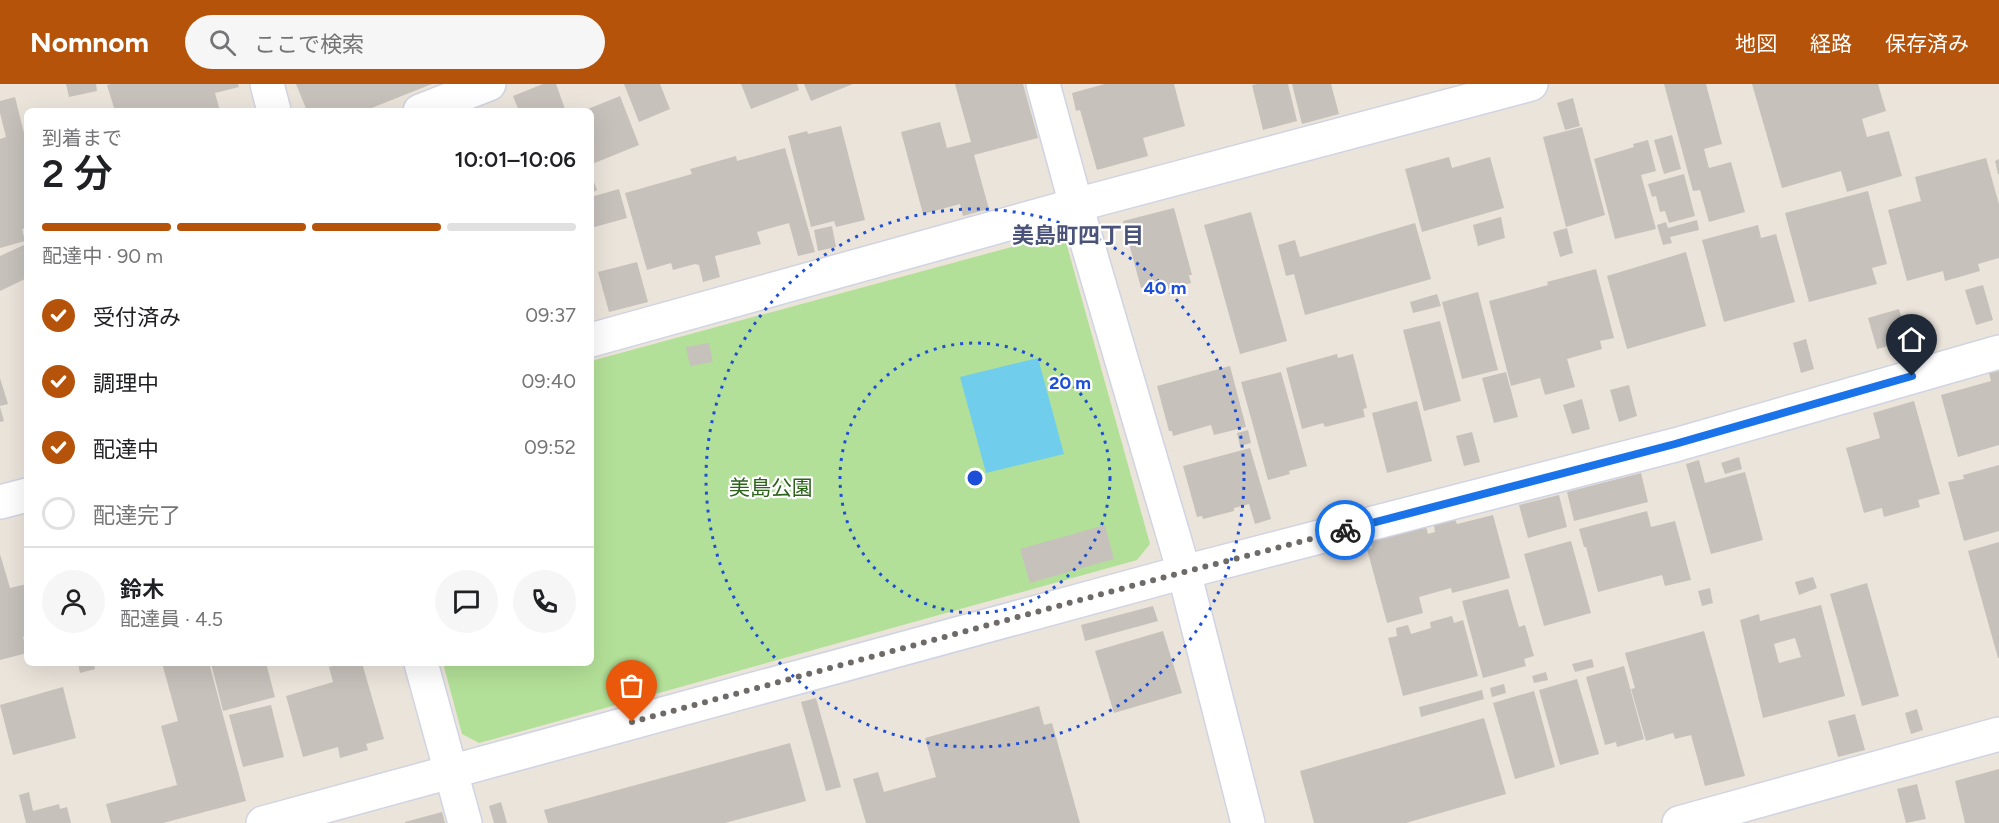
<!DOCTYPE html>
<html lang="ja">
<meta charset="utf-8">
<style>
body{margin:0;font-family:Figtree,"Noto Sans JP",sans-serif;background:#f6f6f6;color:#202124;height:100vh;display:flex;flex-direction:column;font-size:22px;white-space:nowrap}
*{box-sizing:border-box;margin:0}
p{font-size:20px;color:#757577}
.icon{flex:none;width:33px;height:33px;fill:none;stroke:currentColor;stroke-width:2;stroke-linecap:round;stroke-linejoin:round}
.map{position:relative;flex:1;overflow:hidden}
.drawer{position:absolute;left:24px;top:24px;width:570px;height:558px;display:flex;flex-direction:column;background:#fff;border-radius:9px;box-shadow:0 6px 24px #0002}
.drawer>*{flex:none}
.pin{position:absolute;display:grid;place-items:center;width:51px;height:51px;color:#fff;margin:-62px -26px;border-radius:50% 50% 50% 0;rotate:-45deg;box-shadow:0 0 6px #0007}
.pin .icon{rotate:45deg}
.courier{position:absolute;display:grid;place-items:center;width:60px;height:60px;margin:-30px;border:4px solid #1a73e8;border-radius:50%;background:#fff;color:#222;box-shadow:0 2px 8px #0007}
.summary em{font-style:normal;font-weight:600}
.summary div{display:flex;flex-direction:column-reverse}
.summary{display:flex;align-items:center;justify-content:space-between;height:102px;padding:0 18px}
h1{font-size:39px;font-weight:600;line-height:45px}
.bar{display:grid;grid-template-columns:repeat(4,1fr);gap:9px 6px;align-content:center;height:72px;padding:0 18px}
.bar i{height:8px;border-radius:4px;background:#e0e0e0}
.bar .on{background:#b45309}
.bar p{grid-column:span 4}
.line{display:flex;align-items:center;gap:15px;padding:0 18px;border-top:2px solid #e0e0e0}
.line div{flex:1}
.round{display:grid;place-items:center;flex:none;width:63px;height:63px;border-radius:32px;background:#f6f6f6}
ol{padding:0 18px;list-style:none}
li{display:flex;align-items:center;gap:18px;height:66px}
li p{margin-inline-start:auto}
li .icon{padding:6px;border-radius:50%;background:#b45309;color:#fff;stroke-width:4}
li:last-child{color:#757577}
li i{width:33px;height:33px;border:3px solid #e0e0e0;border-radius:50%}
header{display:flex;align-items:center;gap:36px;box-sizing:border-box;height:84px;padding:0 30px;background:#b45309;color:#fff}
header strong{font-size:28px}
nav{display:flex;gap:33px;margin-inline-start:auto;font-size:21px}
.search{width:420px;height:54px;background:#f6f6f6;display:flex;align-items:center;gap:15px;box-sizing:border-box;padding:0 21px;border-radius:33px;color:#757577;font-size:22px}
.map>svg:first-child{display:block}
.green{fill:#b3e098}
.water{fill:#70cdeb}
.building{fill:#c6c1bb;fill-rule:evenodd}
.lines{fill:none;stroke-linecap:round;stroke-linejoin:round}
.street-casing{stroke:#d0d4e2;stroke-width:36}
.street{stroke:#fff;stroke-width:33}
.done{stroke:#6d6a67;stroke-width:6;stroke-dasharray:0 10.8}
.route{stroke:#1a73e8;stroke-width:8}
.ring{fill:none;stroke:#1d4ed8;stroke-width:3;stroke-dasharray:3 6}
.labels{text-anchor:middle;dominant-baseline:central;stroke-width:4.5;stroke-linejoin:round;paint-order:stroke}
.park-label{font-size:21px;fill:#2c631b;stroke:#fff}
.neighbourhood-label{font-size:22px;font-weight:bold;fill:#4b5478;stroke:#fff}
.centre{fill:#1d4ed8;stroke:#fff;stroke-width:3}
.ring-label{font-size:18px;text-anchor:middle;font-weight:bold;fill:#1d4ed8;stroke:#fff;stroke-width:4.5;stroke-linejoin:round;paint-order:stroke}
</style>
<header>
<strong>Nomnom</strong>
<div class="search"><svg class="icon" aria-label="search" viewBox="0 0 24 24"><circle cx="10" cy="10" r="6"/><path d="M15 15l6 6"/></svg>ここで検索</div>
<nav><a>地図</a><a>経路</a><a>保存済み</a></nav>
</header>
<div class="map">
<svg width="1999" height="739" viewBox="0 0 1999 739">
<rect width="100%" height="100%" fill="#ebe4db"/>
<polygon class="green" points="1052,152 1064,155 1066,158 1150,460 1137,476 479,659 462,650 443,579 591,579 591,277"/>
<polygon class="water" points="1038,274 1064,370 986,389 960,293"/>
<g class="building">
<polygon points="66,0 96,0 97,7 69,13"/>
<polygon points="111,0 238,0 239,3 215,9 220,27 115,27 107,1"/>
<polygon points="296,0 432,0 364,27 307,27"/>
<polygon points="543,0 556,0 565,25 561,27 519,27 513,12"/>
<polygon points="624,0 660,0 670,25 639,38"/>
<polygon points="741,0 797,0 799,6 751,25"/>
<polygon points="804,0 853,0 811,17"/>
<polygon points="955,0 1023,0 1038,54 974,71 989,125 963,132 960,120 923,130 901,48 940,38 947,64 971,58"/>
<polygon points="1105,0 1174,0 1185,42 1143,54 1148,72 1097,86 1080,26 1076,27 1072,9"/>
<polygon points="1257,0 1288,0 1297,37 1263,46 1252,1"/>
<polygon points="1292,0 1331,0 1339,30 1302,40"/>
<polygon points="1664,0 1706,0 1722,60 1704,65 1709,84 1731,78 1745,128 1709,138 1700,106 1693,107"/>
<polygon points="1752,0 1878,0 1886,27 1862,35 1867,53 1889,47 1902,92 1847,108 1841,87 1782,104"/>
<polygon points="620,12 639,61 592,80 591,27 583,27"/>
<polygon points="15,13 24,49 27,48 27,144 22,145 25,157 0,164 0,55 6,53 0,29 0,17"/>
<polygon points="1573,14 1580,42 1565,46 1557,19"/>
<polygon points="841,42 865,136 836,143 834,137 811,143 788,52 807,47 808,50"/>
<polygon points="1582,43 1605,131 1566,143 1543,53"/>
<polygon points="1672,51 1681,85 1664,90 1654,56"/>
<polygon points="1648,56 1656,87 1641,91 1656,145 1615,155 1594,75 1634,63 1633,60"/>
<polygon points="785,64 815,168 798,172 789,139 757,148 761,160 715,172 720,193 703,198 699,181 695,180 673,186 671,179 647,186 625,109 692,90 690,85 736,72 737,77"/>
<polygon points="1449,73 1452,84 1490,73 1504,124 1422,148 1405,85"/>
<polygon points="1986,74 1999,120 1999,174 1978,180 1980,187 1945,197 1943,187 1907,197 1888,126 1921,117 1915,93"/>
<polygon points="1999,75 1999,90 1998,90 1995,77"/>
<polygon points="591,90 597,106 591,109"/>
<polygon points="1684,90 1695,132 1669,139 1665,127 1660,128 1656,112 1652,113 1648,100"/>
<polygon points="619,105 627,134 591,144 591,113"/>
<polygon points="1868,107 1887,180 1872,184 1877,200 1809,218 1785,129"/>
<polygon points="1174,124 1192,191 1189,191 1191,199 1160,207 1158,200 1141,204 1123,137"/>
<polygon points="1251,128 1287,257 1240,270 1204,141"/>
<polygon points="1501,133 1505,154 1478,162 1473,141"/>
<polygon points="1697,136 1699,146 1670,153 1672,159 1663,161 1657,141 1666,138 1668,144"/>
<polygon points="1415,139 1431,195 1305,231 1294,190 1286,192 1278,161 1295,156 1300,173"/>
<polygon points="1758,141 1761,154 1776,150 1795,218 1724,238 1702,156"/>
<polygon points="832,142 836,163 818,167 814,146"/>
<polygon points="1567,144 1573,169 1560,173 1553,148"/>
<polygon points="24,161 27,168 27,194 0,207 0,172"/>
<polygon points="1686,168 1706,242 1627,265 1607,192"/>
<polygon points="637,178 648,218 609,228 598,188"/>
<polygon points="1596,185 1614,254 1600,257 1602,265 1567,275 1575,303 1545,311 1540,294 1511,302 1489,217 1548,201 1547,198"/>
<polygon points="1983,201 1993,236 1976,241 1965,206"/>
<polygon points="1478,208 1498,286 1462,295 1442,218"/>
<polygon points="1437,210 1441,222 1413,229 1410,218"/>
<polygon points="1899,225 1908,257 1877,265 1868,234"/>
<polygon points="1440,237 1461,317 1424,327 1403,246"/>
<polygon points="1806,255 1814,285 1801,289 1793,259"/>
<polygon points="709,259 713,278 690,282 686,263"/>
<polygon points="1337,270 1338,274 1353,270 1367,324 1363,325 1365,333 1325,343 1323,339 1302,345 1286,284"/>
<polygon points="1230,282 1246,343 1214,351 1211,341 1173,352 1172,347 1169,347 1157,302"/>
<polygon points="1999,287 1999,361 1958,373 1941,311 1991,297 1989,289"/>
<polygon points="1281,288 1307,382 1289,387 1290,390 1268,396 1241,298"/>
<polygon points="1506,288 1518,333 1494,339 1482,294"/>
<polygon points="0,294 8,320 0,322"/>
<polygon points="1629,301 1637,332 1619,338 1610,306"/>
<polygon points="1582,315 1590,345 1572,350 1563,321"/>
<polygon points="1417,317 1432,377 1387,389 1372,329"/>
<polygon points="1914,317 1940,410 1918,416 1920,423 1884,433 1882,424 1864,429 1846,364 1880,354 1873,329"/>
<polygon points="0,323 4,337 0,338"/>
<polygon points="1248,346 1251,359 1240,362 1237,349"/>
<polygon points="1472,348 1480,378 1464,382 1456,352"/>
<polygon points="1250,364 1271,435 1255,440 1249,420 1234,424 1234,427 1203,435 1202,432 1197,433 1183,382"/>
<polygon points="1739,373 1742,385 1725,390 1721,379"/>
<polygon points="1699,376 1705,399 1745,388 1763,456 1711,470 1686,380"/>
<polygon points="1999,381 1999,447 1964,457 1948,398 1964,395 1963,391"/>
<polygon points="1641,389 1648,418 1574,437 1567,408"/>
<polygon points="1559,411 1567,443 1528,454 1519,421"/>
<polygon points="1647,427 1651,443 1675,437 1691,496 1665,502 1662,491 1598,508 1586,463 1584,463 1579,445"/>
<polygon points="1493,431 1510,494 1452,509 1451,504 1419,513 1423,529 1387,539 1367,465 1372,464 1370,458 1426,443 1428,450 1435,448 1434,441 1455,435 1457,440"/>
<polygon points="1105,441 1114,475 1030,499 1020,465"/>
<polygon points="1571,457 1591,529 1544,542 1524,470"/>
<polygon points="1999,458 1999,574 1998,574 1968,467"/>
<polygon points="0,470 10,504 27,500 27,552 23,553 27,569 0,576"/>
<polygon points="1813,493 1817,504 1799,511 1795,498"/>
<polygon points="1867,499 1899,612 1862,622 1830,510"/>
<polygon points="1710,504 1713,519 1702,522 1698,507"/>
<polygon points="1508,505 1519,543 1525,541 1534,572 1524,575 1526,582 1483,594 1462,517"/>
<path d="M1821,521L1845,612L1763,634L1740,536L1759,530L1760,537ZM1795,554L1801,573L1779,579L1774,560Z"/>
<polygon points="1153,522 1158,537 1085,557 1081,541"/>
<polygon points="1452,532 1454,539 1463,536 1478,592 1403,612 1388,554 1397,552 1396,544 1408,541 1411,550 1431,544 1430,538"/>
<polygon points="1163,547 1182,609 1114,629 1095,567"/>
<polygon points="1704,547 1745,692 1705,702 1691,651 1675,655 1673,649 1646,657 1631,605 1635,604 1625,569"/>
<polygon points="1592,575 1594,583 1575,588 1572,580"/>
<polygon points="78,579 94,579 95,585 80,589"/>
<polygon points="162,579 209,579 246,717 163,739 111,739 106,720 177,701 161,642 178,637"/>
<polygon points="211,579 266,579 275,613 223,627"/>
<polygon points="343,579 362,579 384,655 366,660 368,666 340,674 338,663 303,673 286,612 333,598 329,583"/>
<polygon points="1624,582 1644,655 1617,663 1616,658 1605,661 1586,593"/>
<polygon points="1546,588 1548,596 1534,599 1532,592"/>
<polygon points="1577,595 1599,670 1560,681 1539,606"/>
<polygon points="1504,600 1506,609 1492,613 1490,604"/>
<polygon points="63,603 76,654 13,671 0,621"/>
<polygon points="1482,606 1484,615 1421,633 1419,623"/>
<polygon points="1534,607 1555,683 1515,695 1493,619"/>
<polygon points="816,614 841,703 826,707 801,618"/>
<polygon points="271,621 284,673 243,683 229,631"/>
<polygon points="1039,622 1044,641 1052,639 1080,739 866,739 853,695 878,688 884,708 936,693 925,654"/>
<polygon points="1917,625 1923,646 1911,650 1905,629"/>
<polygon points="1855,630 1865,666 1838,673 1828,637"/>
<polygon points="1484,634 1506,710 1406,739 1314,739 1300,687"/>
<polygon points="790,659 806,717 725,739 548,739 544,726"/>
<polygon points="1999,685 1999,739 1965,739 1955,697"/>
<polygon points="1917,700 1926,735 1906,739 1897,705"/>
<polygon points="29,708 33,727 59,720 60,725 67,723 71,739 26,739 19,711"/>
<polygon points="501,718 507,739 494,739 489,722"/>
<polygon points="442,728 445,739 405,739 405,738"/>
</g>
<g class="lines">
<defs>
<g id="street">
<polyline points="267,0 274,27"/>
<polyline points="1043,0 1076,121 1184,488 1248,739"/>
<polyline points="420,27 489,0"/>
<polyline points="591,256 1076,121 1531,0"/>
<polyline points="0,418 27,411"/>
<polyline points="421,579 465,739"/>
<polyline points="263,739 1184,488 1675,361 1999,268"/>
<polyline points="1679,739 1999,650"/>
</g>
</defs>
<use href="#street" class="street-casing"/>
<use href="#street" class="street"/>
</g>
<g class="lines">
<polyline class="done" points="632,638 1139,500 1345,446"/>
<polyline class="route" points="1345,446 1675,360 1912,292"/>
</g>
<g class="ring">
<circle cx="975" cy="394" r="135"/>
<circle cx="975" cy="394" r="269"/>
</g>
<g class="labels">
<g class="park-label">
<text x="771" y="403">美島公園</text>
</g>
<g class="neighbourhood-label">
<text x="1078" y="151">美島町四丁目</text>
</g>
</g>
<circle cx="975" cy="394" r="9" class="centre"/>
<g class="ring-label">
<text x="1165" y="210">40 m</text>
<text x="1070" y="305">20 m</text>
</g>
</svg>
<div class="pin" style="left:632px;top:638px;background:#ea580c"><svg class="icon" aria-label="bag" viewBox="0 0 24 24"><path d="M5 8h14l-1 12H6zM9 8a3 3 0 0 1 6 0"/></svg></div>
<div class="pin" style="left:1912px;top:292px;background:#1f2937"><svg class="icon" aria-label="home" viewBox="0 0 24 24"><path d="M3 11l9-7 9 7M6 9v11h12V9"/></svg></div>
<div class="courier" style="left:1345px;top:446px"><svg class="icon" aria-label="bike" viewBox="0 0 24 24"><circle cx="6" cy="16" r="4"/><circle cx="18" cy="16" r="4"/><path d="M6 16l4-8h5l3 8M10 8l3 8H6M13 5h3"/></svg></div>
<section class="drawer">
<div class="summary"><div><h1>2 分</h1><p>到着まで</p></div><em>10:01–10:06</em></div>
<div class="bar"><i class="on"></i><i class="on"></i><i class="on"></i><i></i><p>配達中 · 90 m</p></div>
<ol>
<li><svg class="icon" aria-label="check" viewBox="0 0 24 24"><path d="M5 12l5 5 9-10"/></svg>受付済み<p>09:37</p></li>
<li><svg class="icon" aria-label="check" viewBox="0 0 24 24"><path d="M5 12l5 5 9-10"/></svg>調理中<p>09:40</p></li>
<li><svg class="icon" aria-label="check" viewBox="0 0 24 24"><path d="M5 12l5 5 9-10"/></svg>配達中<p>09:52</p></li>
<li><i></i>配達完了</li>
</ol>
<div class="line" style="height:108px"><a class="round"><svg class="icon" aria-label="person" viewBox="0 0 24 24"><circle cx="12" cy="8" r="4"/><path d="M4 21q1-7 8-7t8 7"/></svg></a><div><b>鈴木</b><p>配達員 · 4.5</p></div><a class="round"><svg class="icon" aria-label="chat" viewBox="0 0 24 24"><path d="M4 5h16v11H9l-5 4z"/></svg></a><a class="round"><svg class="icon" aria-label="phone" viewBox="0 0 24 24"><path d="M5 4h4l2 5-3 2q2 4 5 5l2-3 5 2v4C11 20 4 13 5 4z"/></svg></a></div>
</section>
</div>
